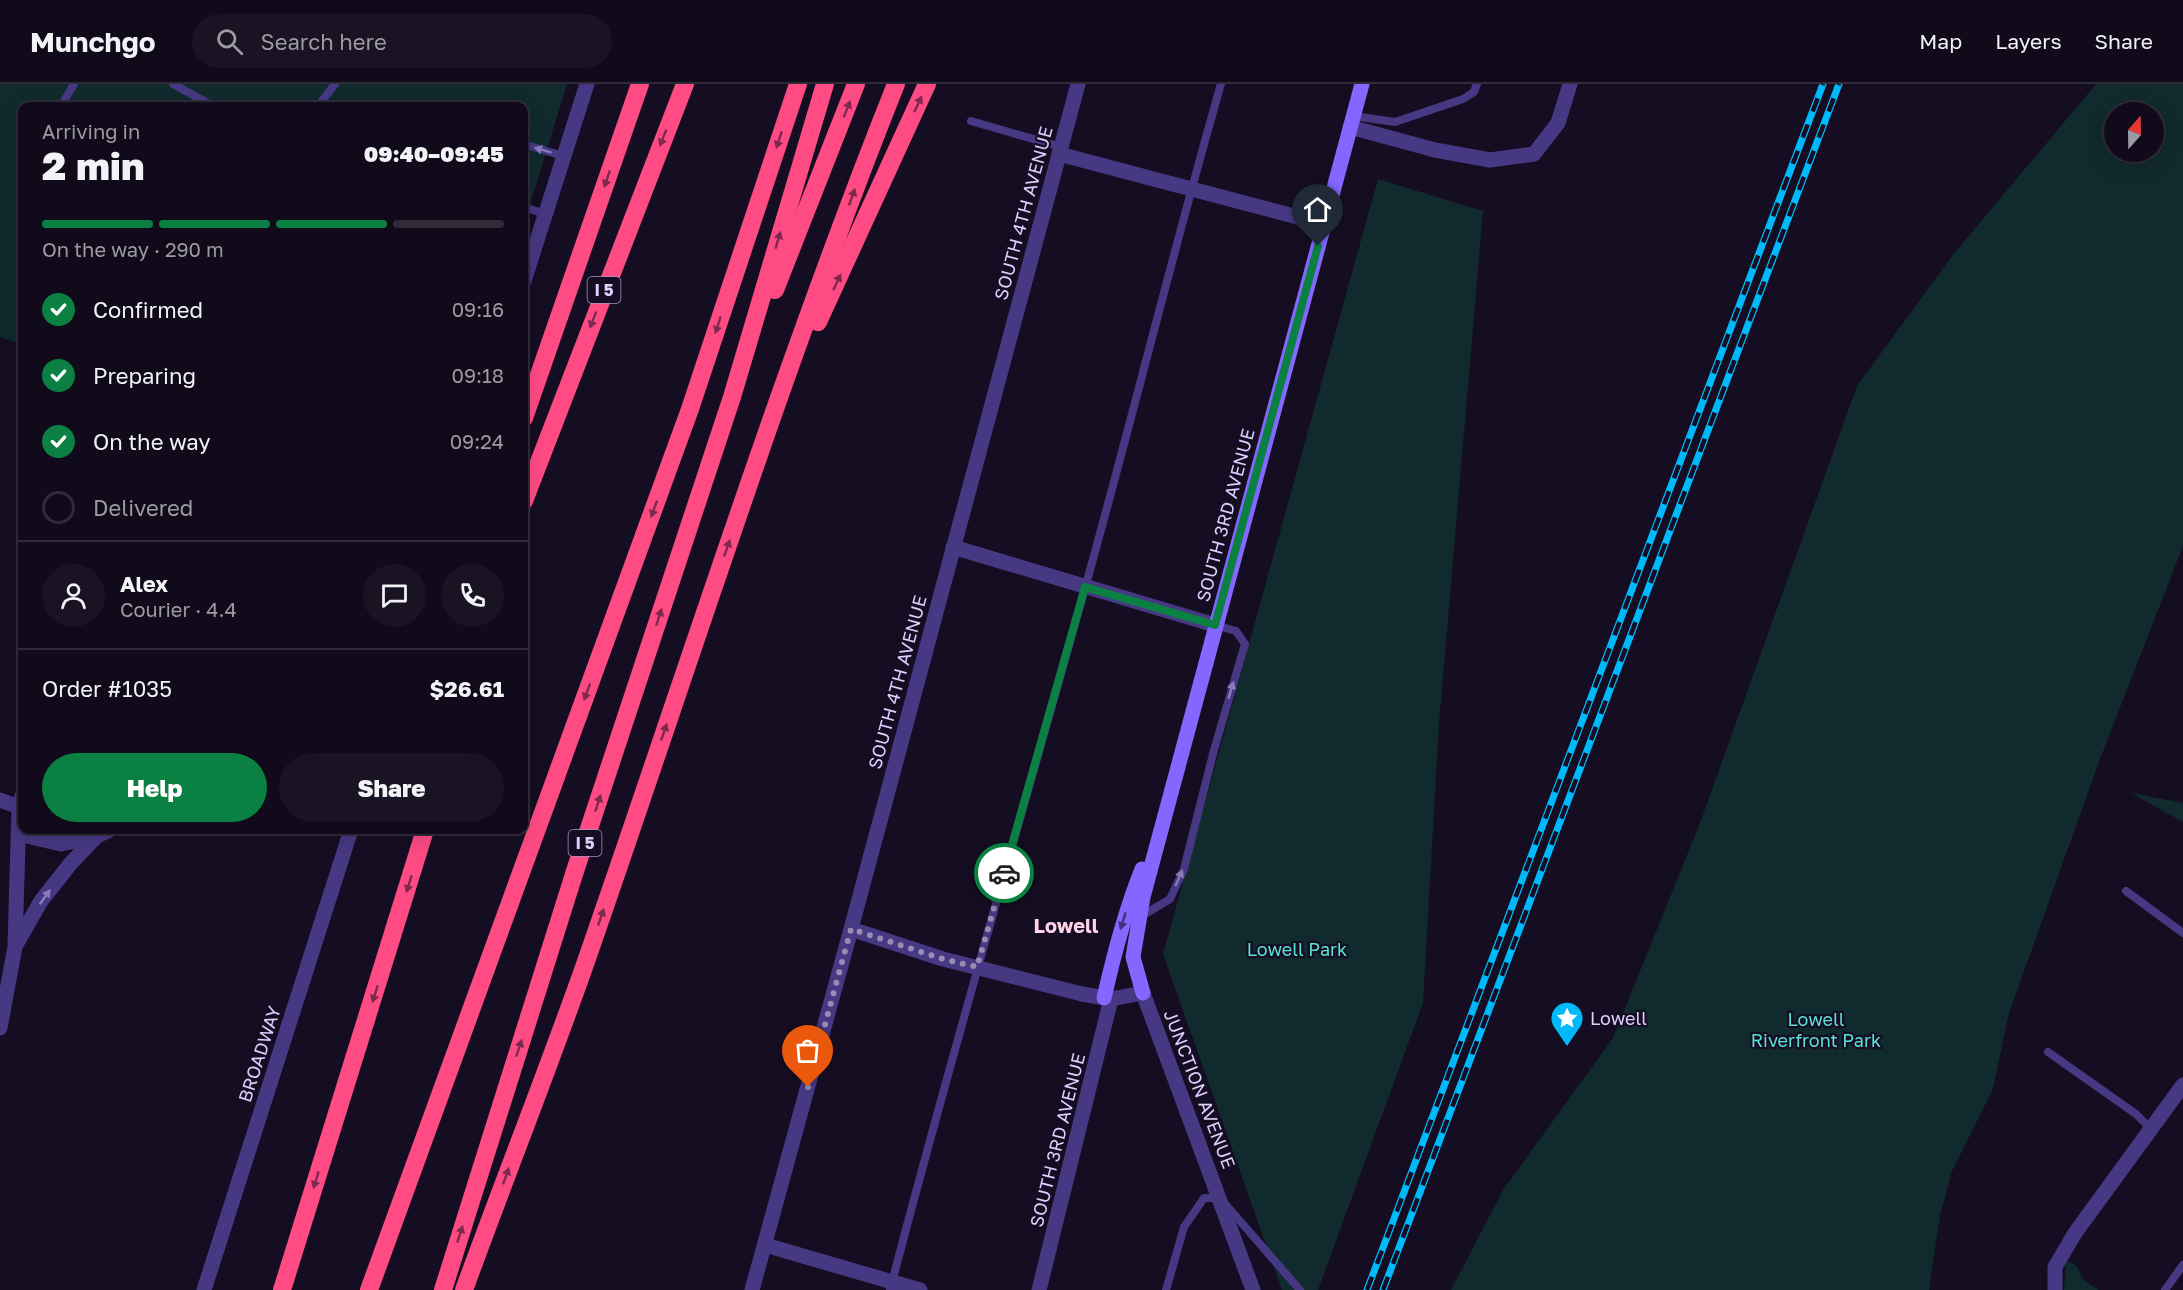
<!DOCTYPE html>
<meta charset="utf-8">
<style>
body{margin:0;font-family:"Golos Text",sans-serif;background:#191323;color:#f1f3f6;height:100vh;display:flex;flex-direction:column;font-size:22px;white-space:nowrap}
*{box-sizing:border-box;margin:0}
p{font-size:20px;color:#9c9aa2}
.icon{flex:none;width:33px;height:33px;fill:none;stroke:currentColor;stroke-width:2;stroke-linecap:round;stroke-linejoin:round}
.map{position:relative;flex:1;overflow:hidden}
.details{position:absolute;left:18px;top:18px;width:510px;height:732px;display:flex;flex-direction:column;background:#100a1a;border-radius:12px;box-shadow:0 6px 24px #0002,0 0 0 2px #302b39}
.details>*{flex:none}
.needle{width:39px;rotate:20deg}
.tools{position:absolute;left:2104px;top:18px;display:grid;gap:12px}
.tools a{display:grid;place-items:center;width:60px;height:60px;border-radius:50%;background:#100a1a;box-shadow:0 6px 24px #0002,0 0 0 2px #302b39;font-size:30px}
.pin{position:absolute;display:grid;place-items:center;width:51px;height:51px;color:#fff;margin:-62px -26px;border-radius:50% 50% 50% 0;rotate:-45deg;box-shadow:0 0 6px #0007}
.pin .icon{rotate:45deg}
.courier{position:absolute;display:grid;place-items:center;width:60px;height:60px;margin:-30px;border:4px solid #0b8043;border-radius:50%;background:#fff;color:#222;box-shadow:0 2px 8px #0007}
.head em{font-style:normal;font-weight:800}
.head div{display:flex;flex-direction:column-reverse}
.head{display:flex;align-items:center;justify-content:space-between;height:102px;padding:0 24px}
h1{font-size:39px;font-weight:800;line-height:45px}
.bar{display:grid;grid-template-columns:repeat(4,1fr);gap:9px 6px;align-content:center;height:72px;padding:0 24px}
.bar i{height:8px;border-radius:4px;background:#302b39}
.bar .selected{background:#0b8043}
.bar p{grid-column:span 4}
.line{display:flex;align-items:center;gap:15px;padding:0 24px;border-top:2px solid #302b39}
.line div{flex:1}
.round{display:grid;place-items:center;flex:none;width:63px;height:63px;border-radius:32px;background:#191323}
ol{padding:0 24px;list-style:none}
li{display:flex;align-items:center;gap:18px;height:66px}
li p{margin-inline-start:auto}
li .icon{padding:6px;border-radius:50%;background:#0b8043;color:#fff;stroke-width:4}
li:last-child{color:#9c9aa2}
li i{width:33px;height:33px;border:3px solid #302b39;border-radius:50%}
.primary-button{display:flex;gap:12px;margin-top:auto;padding:12px 24px}
.primary-button a{flex:1;height:69px;border-radius:36px;background:#0b8043;color:#fff;font-size:24px;font-weight:800;line-height:69px;text-align:center}
.primary-button a+a{background:#191323;color:#f1f3f6}
header{display:flex;align-items:center;gap:36px;box-sizing:border-box;height:84px;padding:0 30px;background:#100a1a;border-bottom:2px solid #302b39}
header strong{font-size:28px}
nav{display:flex;gap:33px;margin-inline-start:auto;font-size:21px}
.search{width:420px;height:54px;background:#191323;display:flex;align-items:center;gap:15px;box-sizing:border-box;padding:0 21px;border-radius:33px;color:#9c9aa2;font-size:22px}
.map>svg:first-child{display:block}
.green{fill:#102a2d;fill-rule:evenodd}
.lines{fill:none;stroke-linecap:round;stroke-linejoin:round}
.service{stroke:#473883;stroke-width:8}
.minor{stroke:#473883;stroke-width:15}
.tertiary{stroke:#473883;stroke-width:15}
.secondary{stroke:#8367ff;stroke-width:15}
.motorway{stroke:#ff4b84;stroke-width:18}
.rail-casing{stroke:#00b9fb;stroke-width:7}
.rail{stroke:#150e23;stroke-width:4.5;stroke-dasharray:14;stroke-linecap:butt}
.oneway{fill:#7e294f}
.oneway2{fill:#8a7cbb}
.oneway3{fill:#41327b}
.done{stroke:#978cb2;stroke-width:6;stroke-dasharray:0 10.8}
.route{stroke:#0b8043;stroke-width:8}
.labels{text-anchor:middle;dominant-baseline:central;stroke-width:4.5;stroke-linejoin:round;paint-order:stroke}
.shield{fill:#150e23;stroke:#a196bd;stroke-width:1.5}
.shield-label{font-size:16px;font-weight:bold;fill:#ddd0ff}
.street-label{font-size:18px;fill:#ddd0ff;stroke:#150e23}
.park-label{font-size:18px;fill:#5ae1d5;stroke:#150e23}
.poi-label{font-size:18px;fill:#ddd0ff;stroke:#150e23;text-anchor:start}
.neighbourhood-label{font-size:20px;font-weight:bold;fill:#ffd2e7;stroke:#150e23}
</style>
<header>
<strong>Munchgo</strong>
<div class="search"><svg class="icon" aria-label="search" viewBox="0 0 24 24"><circle cx="10" cy="10" r="6"/><path d="M15 15l6 6"/></svg>Search here</div>
<nav><a>Map</a><a>Layers</a><a>Share</a></nav>
</header>
<div class="map">
<svg width="2183" height="1206" viewBox="0 0 2183 1206">
<rect width="100%" height="100%" fill="#150e23"/>
<g class="green">
<polygon points="0,0 567,0 524,140 524,22 22,22 22,260 0,253"/>
<path d="M2096,0H2183V462L2100,675L2009,929L1993,1005L1952,1087L1940,1131L1929,1206H1451L1503,1106L1613,954L1700,739L1857,302L1952,172ZM2115,28H2154V68H2115Z"/>
<polygon points="1378,95 1483,127 1439,639 1423,919 1318,1206 1282,1206 1163,870"/>
<polygon points="2131,709 2183,719 2183,738"/>
<polygon points="2066,1177 2076,1181 2083,1195 2098,1206 2064,1206"/>
</g>
<g class="lines">
<g class="service">
<polyline points="173,0 213,22"/>
<polyline points="61,22 74,0"/>
<polyline points="318,22 335,0"/>
<polyline points="1353,32 1395,38 1463,15 1474,8 1477,0"/>
<polyline points="971,37 1061,63"/>
<polyline points="524,60 563,72"/>
<polyline points="524,123 545,130"/>
<polyline points="2126,807 2183,849"/>
<polyline points="1140,833 1170,815 1184,785 1214,666 1245,560 1236,547 1215,541"/>
<polyline points="2048,968 2136,1030 2151,1045"/>
<path d="M890,1206C951,971 1020,738 1085,504C1132,336 1173,167 1221,0"/>
<polyline points="1166,1206 1184,1143 1204,1114 1220,1114 1300,1206"/>
<polyline points="2165,1206 2183,1181"/>
</g>
<g class="minor">
<polyline points="1350,43 1435,66 1490,76 1534,70 1558,39 1570,0"/>
<polyline points="1059,70 1324,140"/>
<polyline points="953,463 1215,541"/>
<polyline points="0,716 19,723"/>
<polyline points="18,750 61,760 97,752 110,746"/>
<polyline points="851,845 943,875 1082,910 1111,915 1143,909"/>
<polyline points="17,859 41,817 71,779 97,752"/>
<polyline points="0,944 15,863 19,723 22,712"/>
<polyline points="765,1161 920,1206"/>
<polyline points="752,1206 851,845 1078,0"/>
<polyline points="2055,1206 2055,1183 2075,1149 2183,1001"/>
</g>
<g class="tertiary">
<polyline points="524,197 587,0"/>
<polyline points="1143,909 1253,1206"/>
<polyline points="204,1206 351,746"/>
<polyline points="1039,1206 1111,915"/>
</g>
<g class="secondary">
<polyline points="1143,909 1133,873 1143,813 1362,0"/>
<path d="M1104,914C1114,870 1125,827 1142,785"/>
</g>
<g class="motorway">
<polyline points="775,206 856,0"/>
<polyline points="818,238 927,0"/>
<polyline points="524,334 640,0"/>
<polyline points="524,417 685,0"/>
<polyline points="282,1206 425,746"/>
<polyline points="369,1206 690,325 798,0"/>
<polyline points="443,1206 575,787 732,313 825,0"/>
<path d="M464,1206C503,1099 545,993 583,886C686,591 780,291 896,0"/>
</g>
<defs>
<g id="rail">
<polyline points="1367,1206 1823,0"/>
<polyline points="1383,1206 1839,0"/>
</g>
</defs>
<use href="#rail" class="rail-casing"/>
<use href="#rail" class="rail"/>
</g>
<defs><path id="oneway-solid" d="M-6-.8H1V-3.2L6.5 0L1 3.2V.8H-6Z" transform="scale(1.5)"/></defs>
<g class="oneway">
<use href="#oneway-solid" transform="translate(918 20) rotate(-65)"/>
<use href="#oneway-solid" transform="translate(847 25) rotate(-68)"/>
<use href="#oneway-solid" transform="translate(663 54) rotate(112)"/>
<use href="#oneway-solid" transform="translate(779 56) rotate(108)"/>
<use href="#oneway-solid" transform="translate(607 95) rotate(109)"/>
<use href="#oneway-solid" transform="translate(852 113) rotate(-70)"/>
<use href="#oneway-solid" transform="translate(778 156) rotate(-74)"/>
<use href="#oneway-solid" transform="translate(837 198) rotate(-65)"/>
<use href="#oneway-solid" transform="translate(593 236) rotate(111)"/>
<use href="#oneway-solid" transform="translate(718 241) rotate(108)"/>
<use href="#oneway-solid" transform="translate(654 425) rotate(110)"/>
<use href="#oneway-solid" transform="translate(727 464) rotate(-71)"/>
<use href="#oneway-solid" transform="translate(659 533) rotate(-72)"/>
<use href="#oneway-solid" transform="translate(587 608) rotate(110)"/>
<use href="#oneway-solid" transform="translate(664 648) rotate(-71)"/>
<use href="#oneway-solid" transform="translate(598 719) rotate(-72)"/>
<use href="#oneway-solid" transform="translate(409 800) rotate(107)"/>
<use href="#oneway-solid" transform="translate(601 833) rotate(-71)"/>
<use href="#oneway-solid" transform="translate(375 910) rotate(108)"/>
<use href="#oneway-solid" transform="translate(519 964) rotate(-72)"/>
<use href="#oneway-solid" transform="translate(506 1092) rotate(-70)"/>
<use href="#oneway-solid" transform="translate(316 1096) rotate(107)"/>
<use href="#oneway-solid" transform="translate(460 1150) rotate(-72)"/>
</g>
<g class="oneway2">
<use href="#oneway-solid" transform="translate(543 66) rotate(-163)"/>
<use href="#oneway-solid" transform="translate(1231 606) rotate(-74)"/>
<use href="#oneway-solid" transform="translate(1179 794) rotate(-66)"/>
<use href="#oneway-solid" transform="translate(45 813) rotate(-54)"/>
</g>
<use class="oneway3" href="#oneway-solid" transform="translate(1123 837) rotate(107)"/>
<g class="lines">
<polyline class="done" points="808,1003 851,845 943,875 977,883 1004,789"/>
<polyline class="route" points="1004,789 1085,503 1215,541 1318,162"/>
</g>
<defs>
<symbol id="sight-pin" viewBox="-11 -11 22 30"><path d="M0 17L-7.5 6A9.5 9.5 0 1 1 7.5 6Z" fill="#00b9fb" stroke="#150e23"/><path d="M0-6L1.8-2.2L6-1.7L2.9 1.2L3.7 5.4L0 3.3L-3.7 5.4L-2.9 1.2L-6-1.7L-1.8-2.2Z" fill="#fff"/></symbol>
</defs>
<g fill-rule="evenodd">
<use href="#sight-pin" x="1548" y="915" width="38" height="52"/>
</g>
<g class="labels">
<g class="shield">
<rect x="587.5" y="193" width="33" height="26" rx="4.5"/>
<rect x="568.5" y="746" width="33" height="26" rx="4.5"/>
</g>
<g class="shield-label">
<text x="604" y="206">I 5</text>
<text x="585" y="759">I 5</text>
</g>
<g class="street-label">
<text transform="translate(1023 129) rotate(-75)">SOUTH 4TH AVENUE</text>
<text transform="translate(1225 431) rotate(-75)">SOUTH 3RD AVENUE</text>
<text transform="translate(897 598) rotate(-75)">SOUTH 4TH AVENUE</text>
<text transform="translate(259 970) rotate(-72)">BROADWAY</text>
<text transform="translate(1200 1005) rotate(69)">JUNCTION AVENUE</text>
<text transform="translate(1057 1056) rotate(-76)">SOUTH 3RD AVENUE</text>
</g>
<g class="park-label">
<text x="1297" y="865">Lowell Park</text>
<text x="1816" y="935">Lowell<tspan x="1816" dy="21">Riverfront Park</tspan></text>
</g>
<g class="poi-label">
<text x="1590" y="934">Lowell</text>
</g>
<g class="neighbourhood-label">
<text x="1066" y="841">Lowell</text>
</g>
</g>
</svg>
<div class="tools">
<a><svg class="needle" viewBox="-14 -14 28 28"><path d="M0-13l5 13h-10z" fill="#e53935"/><path d="M0 13l5-13h-10z" fill="#9c9aa2"/></svg></a>
</div>
<div class="pin" style="left:808px;top:1003px;background:#ea580c"><svg class="icon" aria-label="bag" viewBox="0 0 24 24"><path d="M5 8h14l-1 12H6zM9 8a3 3 0 0 1 6 0"/></svg></div>
<div class="pin" style="left:1318px;top:162px;background:#1f2937"><svg class="icon" aria-label="home" viewBox="0 0 24 24"><path d="M3 11l9-7 9 7M6 9v11h12V9"/></svg></div>
<div class="courier" style="left:1004px;top:789px"><svg class="icon" aria-label="car" viewBox="0 0 24 24"><path d="M5 17H2v-5l4-1 3-4h7l3 4 3 1v5h-3M9 17h6M6 11h13"/><circle cx="7" cy="17" r="2"/><circle cx="17" cy="17" r="2"/></svg></div>
<section class="details">
<div class="head"><div><h1>2 min</h1><p>Arriving in</p></div><em>09:40–09:45</em></div>
<div class="bar"><i class="selected"></i><i class="selected"></i><i class="selected"></i><i></i><p>On the way · 290 m</p></div>
<ol>
<li><svg class="icon" aria-label="check" viewBox="0 0 24 24"><path d="M5 12l5 5 9-10"/></svg>Confirmed<p>09:16</p></li>
<li><svg class="icon" aria-label="check" viewBox="0 0 24 24"><path d="M5 12l5 5 9-10"/></svg>Preparing<p>09:18</p></li>
<li><svg class="icon" aria-label="check" viewBox="0 0 24 24"><path d="M5 12l5 5 9-10"/></svg>On the way<p>09:24</p></li>
<li><i></i>Delivered</li>
</ol>
<div class="line" style="height:108px"><a class="round"><svg class="icon" aria-label="person" viewBox="0 0 24 24"><circle cx="12" cy="8" r="4"/><path d="M4 21q1-7 8-7t8 7"/></svg></a><div><b>Alex</b><p>Courier · 4.4</p></div><a class="round"><svg class="icon" aria-label="chat" viewBox="0 0 24 24"><path d="M4 5h16v11H9l-5 4z"/></svg></a><a class="round"><svg class="icon" aria-label="phone" viewBox="0 0 24 24"><path d="M5 4h4l2 5-3 2q2 4 5 5l2-3 5 2v4C11 20 4 13 5 4z"/></svg></a></div>
<div class="line" style="height:78px"><div>Order #1035</div><b>$26.61</b></div>
<div class="primary-button"><a>Help</a><a>Share</a></div>
</section>
</div>
